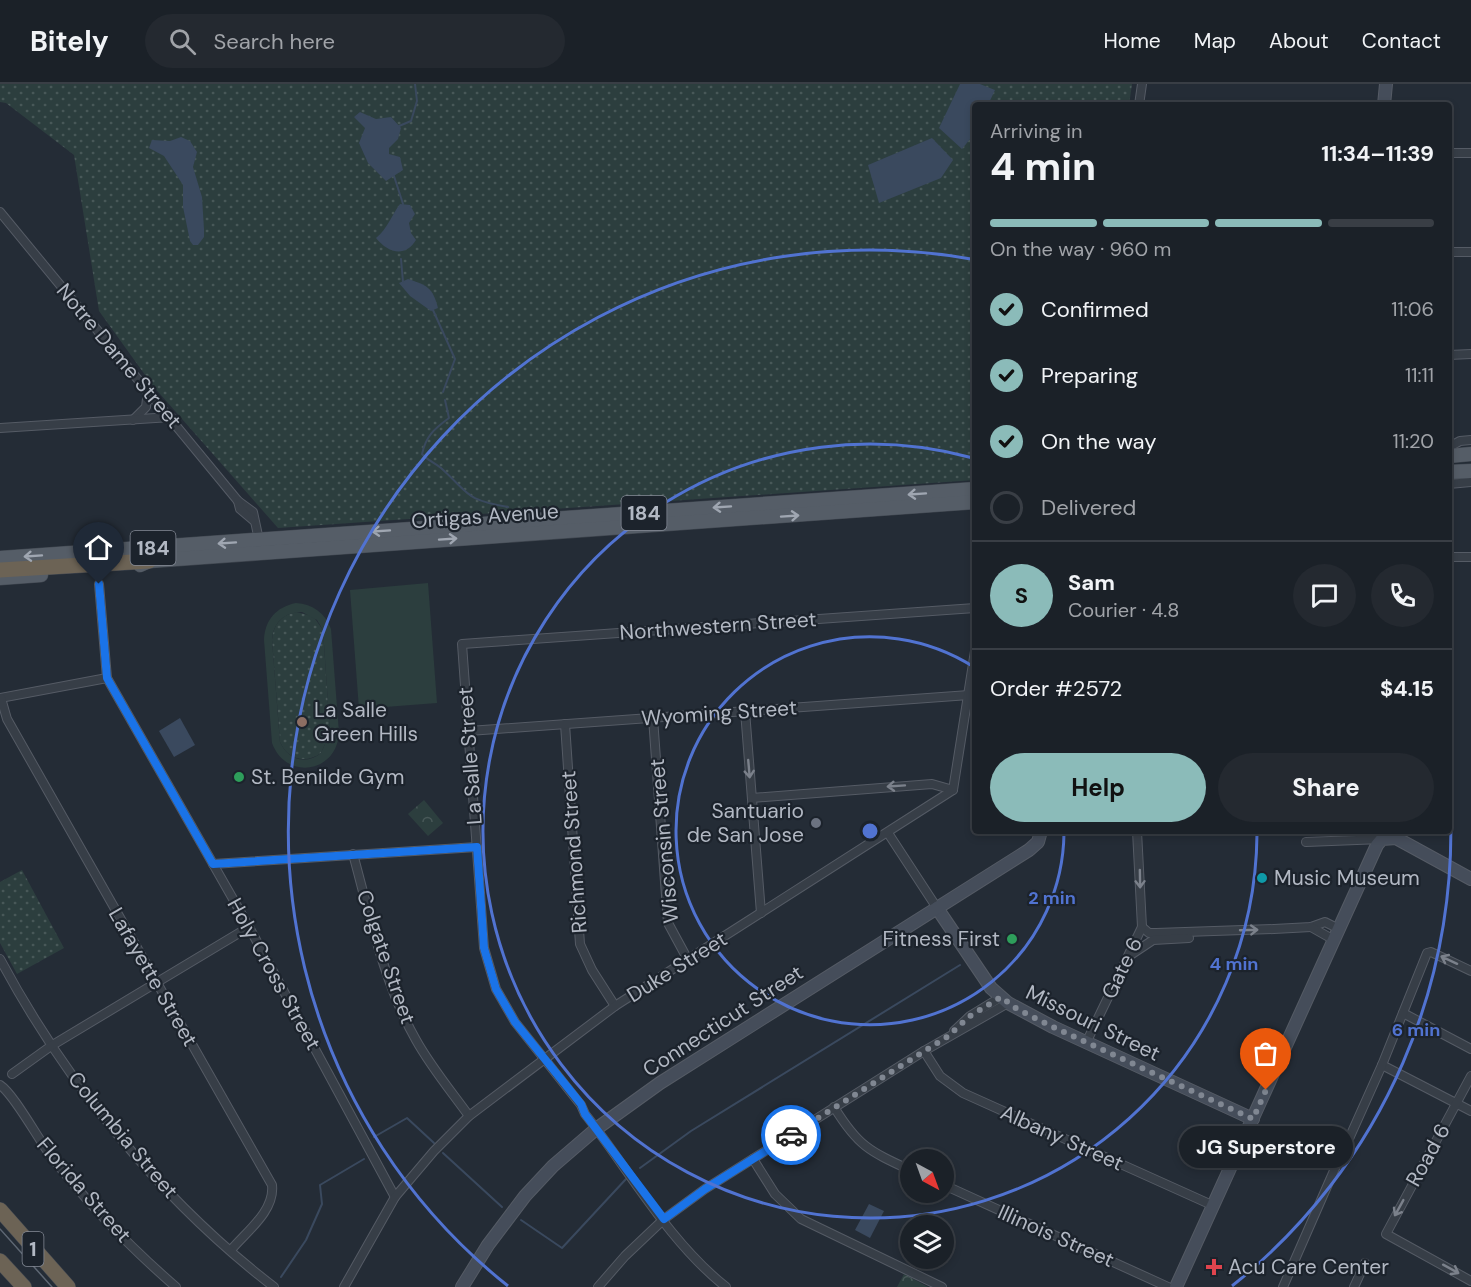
<!DOCTYPE html>
<meta charset="utf-8">
<style>
body{margin:0;font-family:"DM Sans",sans-serif;background:#242930;color:#f1f3f6;height:100vh;display:flex;flex-direction:column;font-size:22px;white-space:nowrap}
*{box-sizing:border-box;margin:0}
p{font-size:20px;color:#a0a3a8}
.icon{flex:none;width:33px;height:33px;fill:none;stroke:currentColor;stroke-width:2;stroke-linecap:round;stroke-linejoin:round}
.map{position:relative;flex:1;overflow:hidden}
.details{position:absolute;left:972px;top:18px;width:480px;height:732px;display:flex;flex-direction:column;background:#1b2128;border-radius:6px;box-shadow:0 3px 9px #0003,0 0 0 2px #393e45}
.details>*{flex:none}
.needle{width:39px;rotate:139deg}
.buttons{position:absolute;left:900px;top:1065px;display:grid;gap:12px}
.buttons a{display:grid;place-items:center;width:54px;height:54px;border-radius:50%;background:#1b2128;box-shadow:0 3px 9px #0003,0 0 0 2px #393e45;font-size:30px}
.pin{position:absolute;display:grid;place-items:center;width:51px;height:51px;color:#fff;margin:-62px -26px;border-radius:50% 50% 50% 0;rotate:-45deg;box-shadow:0 0 6px #0007}
.pin .icon{rotate:45deg}
.courier{position:absolute;display:grid;place-items:center;width:60px;height:60px;margin:-30px;border:4px solid #1a73e8;border-radius:50%;background:#fff;color:#222;box-shadow:0 2px 8px #0007}
.bubble{position:absolute;height:42px;border-radius:21px;background:#1b2128;box-shadow:0 3px 9px #0003,0 0 0 2px #393e45;font-size:20px;font-weight:700;line-height:42px;text-align:center}
.summary em{font-style:normal;font-weight:700}
.summary div{display:flex;flex-direction:column-reverse}
.summary{display:flex;align-items:center;justify-content:space-between;height:102px;padding:0 18px}
h1{font-size:39px;font-weight:700;line-height:45px}
.bar{display:grid;grid-template-columns:repeat(4,1fr);gap:9px 6px;align-content:center;height:72px;padding:0 18px}
.bar i{height:8px;border-radius:4px;background:#393e45}
.bar .selected{background:#8bbbb9}
.bar p{grid-column:span 4}
.line{display:flex;align-items:center;gap:15px;padding:0 18px;border-top:2px solid #393e45}
.line div{flex:1}
.round{display:grid;place-items:center;flex:none;width:63px;height:63px;border-radius:32px;background:#242930}
ol{padding:0 18px;list-style:none}
li{display:flex;align-items:center;gap:18px;height:66px}
li p{margin-inline-start:auto}
li .icon{padding:6px;border-radius:50%;background:#8bbbb9;color:#111;stroke-width:4}
li:last-child{color:#a0a3a8}
li i{width:33px;height:33px;border:3px solid #393e45;border-radius:50%}
.primary-button{display:flex;gap:12px;margin-top:auto;padding:12px 18px}
.primary-button a{flex:1;height:69px;border-radius:36px;background:#8bbbb9;color:#111;font-size:24px;font-weight:700;line-height:69px;text-align:center}
.primary-button a+a{background:#242930;color:#f1f3f6}
header{display:flex;align-items:center;gap:36px;box-sizing:border-box;height:84px;padding:0 30px;background:#1b2128;border-bottom:2px solid #393e45}
header strong{font-size:28px}
nav{display:flex;gap:33px;margin-inline-start:auto;font-size:21px}
.search{width:420px;height:54px;background:#242930;display:flex;align-items:center;gap:15px;box-sizing:border-box;padding:0 21px;border-radius:33px;color:#a0a3a8;font-size:22px}
.map>svg:first-child{display:block}
.grass{fill:url(#grass-dots)}
.park{fill:url(#park-crowns)}
.pitch{fill:#2c3e3e;fill-rule:evenodd}
.water{fill:#3a495e}
.lines{fill:none;stroke-linecap:round;stroke-linejoin:round}
.stream{stroke:#3a495e;stroke-width:2}
.street-casing{stroke:#555b65;stroke-width:10}
.secondary-casing{stroke:#555b65;stroke-width:14}
.primary-casing{stroke:#404750;stroke-width:15}
.highway-casing{stroke:#424852;stroke-width:16}
.street{stroke:#373e47;stroke-width:8}
.secondary{stroke:#454d5a;stroke-width:12}
.primary{stroke:#555d67;stroke-width:14}
.highway{stroke:#6c6355;stroke-width:15}
.tram{stroke:#5e6773;stroke-width:1.5}
.oneway{stroke:#9fa6b1}
.oneway2{stroke:#7b818b}
.done{stroke:#808792;stroke-width:6;stroke-dasharray:0 10.8}
.route{stroke:#1a73e8;stroke-width:8}
.ring{fill:none;stroke:#5173d1;stroke-width:3}
.education-dot{fill:#8d6e63;stroke:#1c232c;stroke-width:2}
.leisure-dot{fill:#2e9e5b;stroke:#1c232c;stroke-width:2}
.worship-dot{fill:#6b7280;stroke:#1c232c;stroke-width:2}
.culture-dot{fill:#0f9aa8;stroke:#1c232c;stroke-width:2}
.health-dot{fill:#e0444e;stroke:#1c232c;stroke-width:2}
.labels{text-anchor:middle;dominant-baseline:central;stroke-width:4.5;stroke-linejoin:round;paint-order:stroke}
.shield{fill:#1c232c;stroke:#858b96;stroke-width:1.5}
.shield-label{font-size:20px;font-weight:bold;fill:#b2b8c3}
.street-label{font-size:21px;fill:#b2b8c3;stroke:#1c232c}
.poi-label{font-size:21px;fill:#b2b8c3;stroke:#1c232c;text-anchor:start}
.centre{fill:#5173d1;stroke:#1c232c;stroke-width:3}
.ring-label{font-size:18px;text-anchor:middle;font-weight:bold;fill:#5173d1;stroke:#1c232c;stroke-width:4.5;stroke-linejoin:round;paint-order:stroke}
</style>
<header>
<strong>Bitely</strong>
<div class="search"><svg class="icon" aria-label="search" viewBox="0 0 24 24"><circle cx="10" cy="10" r="6"/><path d="M15 15l6 6"/></svg>Search here</div>
<nav><a>Home</a><a>Map</a><a>About</a><a>Contact</a></nav>
</header>
<div class="map">
<svg width="1471" height="1203" viewBox="0 0 1471 1203">
<defs>
<pattern id="grass-dots" width="8" height="8" patternUnits="userSpaceOnUse" patternTransform="scale(1.5)"><rect width="8" height="8" fill="#2c3e3e"/><path d="M2 2h.1M6 6h.1" fill="none" stroke="#485858" stroke-width="1.8" stroke-linecap="round"/></pattern>
<pattern id="park-crowns" width="20" height="18" patternUnits="userSpaceOnUse" patternTransform="scale(1.5)"><rect width="20" height="18" fill="#2c3e3e"/><path d="M2 6a3 3 0 1 1 6 0M12 15a3 3 0 1 1 6 0" fill="none" stroke="#485858"/></pattern>
</defs>
<rect width="100%" height="100%" fill="#242c36"/>
<g class="grass">
<polygon points="0,0 1132,0 1129,21 975,21 975,396 278,444 153,302 99,227 74,71 6,19 0,18"/>
<path d="M296,528L313,532L323,546L330,649L321,669C306,680 288,676 280,658L272,556C273,541 281,531 296,528Z"/>
<polygon points="22,786 64,864 17,890 0,859 0,798"/>
</g>
<g class="park">
<polygon points="424,716 443,739 428,752 408,730"/>
<polygon points="904,1190 928,1203 897,1203"/>
</g>
<g class="pitch">
<polygon points="428,499 437,619 359,625 350,506"/>
<path d="M296,519C313,520 325,529 331,545L339,649C337,689 286,697 272,659L264,556C265,536 276,523 296,519ZM302,528L317,536L323,546L330,649L321,669C306,681 288,676 280,658L272,556C273,539 284,528 302,528Z"/>
</g>
<g class="water">
<polygon points="960,0 980,0 995,6 988,21 975,21 975,49 962,65 939,44"/>
<polygon points="360,28 376,35 391,33 401,44 398,55 389,64 389,70 400,73 403,86 386,97 368,79 359,59 365,44 354,33"/>
<polygon points="181,53 190,57 197,68 193,83 202,113 204,145 204,153 198,161 193,161 190,157 183,123 183,101 164,72 149,64 152,56 170,57"/>
<polygon points="932,54 953,76 941,94 879,119 868,81"/>
<path d="M400,120L410,121L415,130L409,139L411,149L416,156C405,174 388,169 376,154C388,144 391,132 400,120Z"/>
<path d="M408,195C427,201 433,204 438,224L431,227L410,212L399,199Z"/>
<polygon points="180,634 195,661 174,673 159,647"/>
<polygon points="869,1120 884,1127 870,1154 855,1146"/>
</g>
<g class="lines">
<g class="stream">
<polyline points="399,42 411,37 417,17 415,0"/>
<polyline points="394,92 403,120"/>
<polyline points="401,175 403,198"/>
<polyline points="433,226 455,275 443,308"/>
<path d="M445,316L449,334C434,345 426,352 422,370C427,376 435,379 441,384C471,411 464,415 508,423"/>
<polyline points="374,1053 407,1034 434,1059"/>
<polyline points="443,1069 502,1123"/>
<polyline points="640,1084 691,1047 960,881"/>
<polyline points="521,1136 562,1164 626,1095"/>
<polyline points="281,1193 306,1156 322,1120 320,1101 364,1075"/>
</g>
<defs>
<g id="street">
<polyline points="1139,21 1142,0"/>
<polyline points="1449,69 1471,69"/>
<polyline points="0,128 238,417 253,428 259,456"/>
<polyline points="1449,168 1471,168"/>
<polyline points="1449,271 1471,270"/>
<polyline points="133,336 146,323 148,306"/>
<polyline points="0,344 171,333"/>
<polyline points="1449,363 1460,357 1471,356"/>
<polyline points="1449,400 1471,398"/>
<polyline points="238,417 240,425 253,436"/>
<polyline points="1449,473 1471,473"/>
<polyline points="99,500 107,594 249,843 395,1113"/>
<polyline points="0,614 107,594"/>
<path d="M1,614L7,635L272,1101C275,1127 246,1148 231,1166"/>
<polyline points="745,627 761,829"/>
<polyline points="653,634 668,839 688,876"/>
<polyline points="565,640 580,860 592,886 615,922"/>
<polyline points="469,647 969,611"/>
<polyline points="752,714 932,700 953,706"/>
<polyline points="888,749 937,824"/>
<polyline points="1306,758 1382,755"/>
<path d="M353,770C370,832 384,900 416,956C431,983 451,1007 469,1032"/>
<polyline points="213,780 477,763"/>
<polyline points="1142,843 1149,849 1156,849 1274,845 1311,843 1325,838 1339,845"/>
<polyline points="1311,843 1334,856"/>
<polyline points="1129,872 1153,856 1189,854"/>
<path d="M0,875C67,1000 161,1116 274,1203"/>
<polyline points="1403,929 1471,965"/>
<polyline points="954,947 970,932 1001,913"/>
<polyline points="1086,959 1142,843 1137,747"/>
<polyline points="924,967 940,992 963,1009 1214,1122"/>
<polyline points="1382,981 1471,1027"/>
<polyline points="12,990 51,962 249,843"/>
<polyline points="1471,992 1386,1150 1471,1197"/>
<path d="M0,1001C14,1010 38,1055 51,1072C88,1120 131,1164 176,1203"/>
<path d="M834,1023C858,1062 869,1067 910,1086"/>
<polyline points="753,1075 775,1110 801,1135 942,1203"/>
<polyline points="1339,1077 1382,981 1427,869 1431,868 1471,887"/>
<polyline points="944,1101 1168,1203"/>
<polyline points="344,1203 395,1113 434,1067 469,1032 615,922 953,706 975,567"/>
<polyline points="598,1203 625,1172 664,1135 705,1105 924,967 1008,919"/>
<path d="M726,1203C668,1157 630,1087 585,1030L581,1021L515,938L496,905L484,864L462,560L975,524"/>
<polyline points="1283,1203 1336,1082"/>
<polyline points="1354,1203 1365,1179"/>
</g>
<g id="secondary">
<polyline points="1384,21 1386,0"/>
<polyline points="937,824 991,904 1008,919 1053,943 1253,1035"/>
<polyline points="462,1203 488,1161 525,1112 553,1082 596,1045 660,999 1029,766 1038,758 1041,747"/>
<polyline points="1176,1203 1377,761 1382,755 1396,754 1471,795"/>
</g>
<g id="primary">
<polyline points="1449,372 1471,370"/>
<polyline points="1449,388 1471,387"/>
<polyline points="0,474 975,405"/>
<polyline points="140,481 149,477 975,418"/>
<polyline points="0,494 41,491"/>
</g>
<g id="highway">
<polyline points="0,486 149,477"/>
<polyline points="0,1126 68,1203"/>
<polyline points="0,1177 24,1203"/>
</g>
</defs>
<use href="#street" class="street-casing"/>
<use href="#secondary" class="secondary-casing"/>
<use href="#primary" class="primary-casing"/>
<use href="#highway" class="highway-casing"/>
<use href="#street" class="street"/>
<use href="#secondary" class="secondary"/>
<use href="#primary" class="primary"/>
<use href="#highway" class="highway"/>
<polyline class="tram" points="0,1145 52,1203"/>
</g>
<defs><path id="oneway-shaft" d="M-6 0H5M1.5-3L5.5 0L1.5 3" fill="none" stroke-width="1.6" stroke-linecap="round" stroke-linejoin="round" transform="scale(1.5)"/></defs>
<g class="oneway">
<use href="#oneway-shaft" transform="translate(917 410) rotate(176)"/>
<use href="#oneway-shaft" transform="translate(722 423) rotate(176)"/>
<use href="#oneway-shaft" transform="translate(790 432) rotate(-4)"/>
<use href="#oneway-shaft" transform="translate(381 447) rotate(176)"/>
<use href="#oneway-shaft" transform="translate(448 455) rotate(-4)"/>
<use href="#oneway-shaft" transform="translate(227 459) rotate(176)"/>
<use href="#oneway-shaft" transform="translate(33 472) rotate(176)"/>
</g>
<g class="oneway2">
<use href="#oneway-shaft" transform="translate(749 685) rotate(85)"/>
<use href="#oneway-shaft" transform="translate(896 702) rotate(176)"/>
<use href="#oneway-shaft" transform="translate(1140 795) rotate(89)"/>
<use href="#oneway-shaft" transform="translate(1249 846) rotate(-2)"/>
<use href="#oneway-shaft" transform="translate(1449 876) rotate(-155)"/>
<use href="#oneway-shaft" transform="translate(1399 1124) rotate(119)"/>
<use href="#oneway-shaft" transform="translate(1451 1185) rotate(29)"/>
</g>
<g class="lines">
<polyline class="done" points="791,1051 947,953 970,932 1001,913 1017,925 1053,943 1253,1035 1266,1006"/>
<polyline class="route" points="99,500 107,594 213,780 477,763 484,864 496,905 515,938 581,1020 585,1030 664,1135 705,1105 791,1051"/>
</g>
<g class="ring">
<path d="M1064 749A194 194 0 1 1 974 583"/>
<path d="M1257 750A387 387 0 1 1 973 374"/>
<path d="M508 1202A581 581 0 0 1 971 175M1449 701A581 581 0 0 1 1232 1202"/>
</g>
<circle class="education-dot" cx="302" cy="638" r="6"/>
<g class="leisure-dot">
<circle cx="239" cy="693" r="6"/>
<circle cx="1012" cy="855" r="6"/>
</g>
<circle class="worship-dot" cx="816" cy="739" r="6"/>
<circle class="culture-dot" cx="1262" cy="794" r="6"/>
<path class="health-dot" d="M1211 1174h6v6h6v6h-6v6h-6v-6h-6v-6h6z"/>
<g class="labels">
<g class="shield">
<rect x="621.5" y="412" width="45" height="34" rx="4.5"/>
<rect x="130.5" y="447" width="45" height="34" rx="4.5"/>
<rect x="22.5" y="1148" width="21" height="34" rx="4.5"/>
</g>
<g class="shield-label">
<text x="644" y="429">184</text>
<text x="153" y="464">184</text>
<text x="33" y="1165">1</text>
</g>
<g class="street-label">
<text transform="translate(119 272) rotate(50)">Notre Dame Street</text>
<text transform="translate(485 432) rotate(-4)">Ortigas Avenue</text>
<text transform="translate(718 542) rotate(-4)">Northwestern Street</text>
<text transform="translate(719 629) rotate(-4)">Wyoming Street</text>
<text transform="translate(470 672) rotate(-94)">La Salle Street</text>
<text transform="translate(664 757) rotate(-95)">Wisconsin Street</text>
<text transform="translate(574 768) rotate(-94)">Richmond Street</text>
<text transform="translate(386 873) rotate(71)">Colgate Street</text>
<text transform="translate(677 883) rotate(-32)">Duke Street</text>
<text transform="translate(1122 884) rotate(-64)">Gate 6</text>
<text transform="translate(274 890) rotate(61)">Holy Cross Street</text>
<text transform="translate(153 893) rotate(60)">Lafayette Street</text>
<text transform="translate(723 937) rotate(-33)">Connecticut Street</text>
<text transform="translate(1093 939) rotate(26)">Missouri Street</text>
<text transform="translate(123 1051) rotate(50)">Columbia Street</text>
<text transform="translate(1062 1054) rotate(24)">Albany Street</text>
<text transform="translate(1428 1071) rotate(-61)">Road 6</text>
<text transform="translate(84 1106) rotate(49)">Florida Street</text>
<text transform="translate(1056 1152) rotate(24)">Illinois Street</text>
</g>
<g class="poi-label">
<text x="314" y="626">La Salle<tspan x="314" dy="24">Green Hills</tspan></text>
<text x="251" y="693">St. Benilde Gym</text>
<text x="804" y="727" text-anchor="end">Santuario<tspan x="804" dy="24">de San Jose</tspan></text>
<text x="1274" y="794">Music Museum</text>
<text x="1000" y="855" text-anchor="end">Fitness First</text>
<text x="1228" y="1183">Acu Care Center</text>
</g>
</g>
<circle cx="870" cy="747" r="9" class="centre"/>
<g class="ring-label">
<text x="1052" y="820">2 min</text>
<text x="1234" y="886">4 min</text>
<text x="1416" y="952">6 min</text>
</g>
</svg>
<div class="buttons">
<a><svg class="needle" viewBox="-14 -14 28 28"><path d="M0-13l5 13h-10z" fill="#e53935"/><path d="M0 13l5-13h-10z" fill="#a0a3a8"/></svg></a>
<a><svg class="icon" aria-label="layers" viewBox="0 0 24 24"><path d="M12 4l9 5-9 5-9-5zM3 14l9 5 9-5"/></svg></a>
</div>
<div class="pin" style="left:1266px;top:1006px;background:#ea580c"><svg class="icon" aria-label="bag" viewBox="0 0 24 24"><path d="M5 8h14l-1 12H6zM9 8a3 3 0 0 1 6 0"/></svg></div>
<div class="pin" style="left:99px;top:500px;background:#1f2937"><svg class="icon" aria-label="home" viewBox="0 0 24 24"><path d="M3 11l9-7 9 7M6 9v11h12V9"/></svg></div>
<div class="courier" style="left:791px;top:1051px"><svg class="icon" aria-label="car" viewBox="0 0 24 24"><path d="M5 17H2v-5l4-1 3-4h7l3 4 3 1v5h-3M9 17h6M6 11h13"/><circle cx="7" cy="17" r="2"/><circle cx="17" cy="17" r="2"/></svg></div>
<div class="bubble" style="left:1179px;top:1042px;width:174px">JG Superstore</div>
<section class="details">
<div class="summary"><div><h1>4 min</h1><p>Arriving in</p></div><em>11:34–11:39</em></div>
<div class="bar"><i class="selected"></i><i class="selected"></i><i class="selected"></i><i></i><p>On the way · 960 m</p></div>
<ol>
<li><svg class="icon" aria-label="check" viewBox="0 0 24 24"><path d="M5 12l5 5 9-10"/></svg>Confirmed<p>11:06</p></li>
<li><svg class="icon" aria-label="check" viewBox="0 0 24 24"><path d="M5 12l5 5 9-10"/></svg>Preparing<p>11:11</p></li>
<li><svg class="icon" aria-label="check" viewBox="0 0 24 24"><path d="M5 12l5 5 9-10"/></svg>On the way<p>11:20</p></li>
<li><i></i>Delivered</li>
</ol>
<div class="line" style="height:108px"><b class="round" style="background:#8bbbb9;color:#111">S</b><div><b>Sam</b><p>Courier · 4.8</p></div><a class="round"><svg class="icon" aria-label="chat" viewBox="0 0 24 24"><path d="M4 5h16v11H9l-5 4z"/></svg></a><a class="round"><svg class="icon" aria-label="phone" viewBox="0 0 24 24"><path d="M5 4h4l2 5-3 2q2 4 5 5l2-3 5 2v4C11 20 4 13 5 4z"/></svg></a></div>
<div class="line" style="height:78px"><div>Order #2572</div><b>$4.15</b></div>
<div class="primary-button"><a>Help</a><a>Share</a></div>
</section>
</div>
